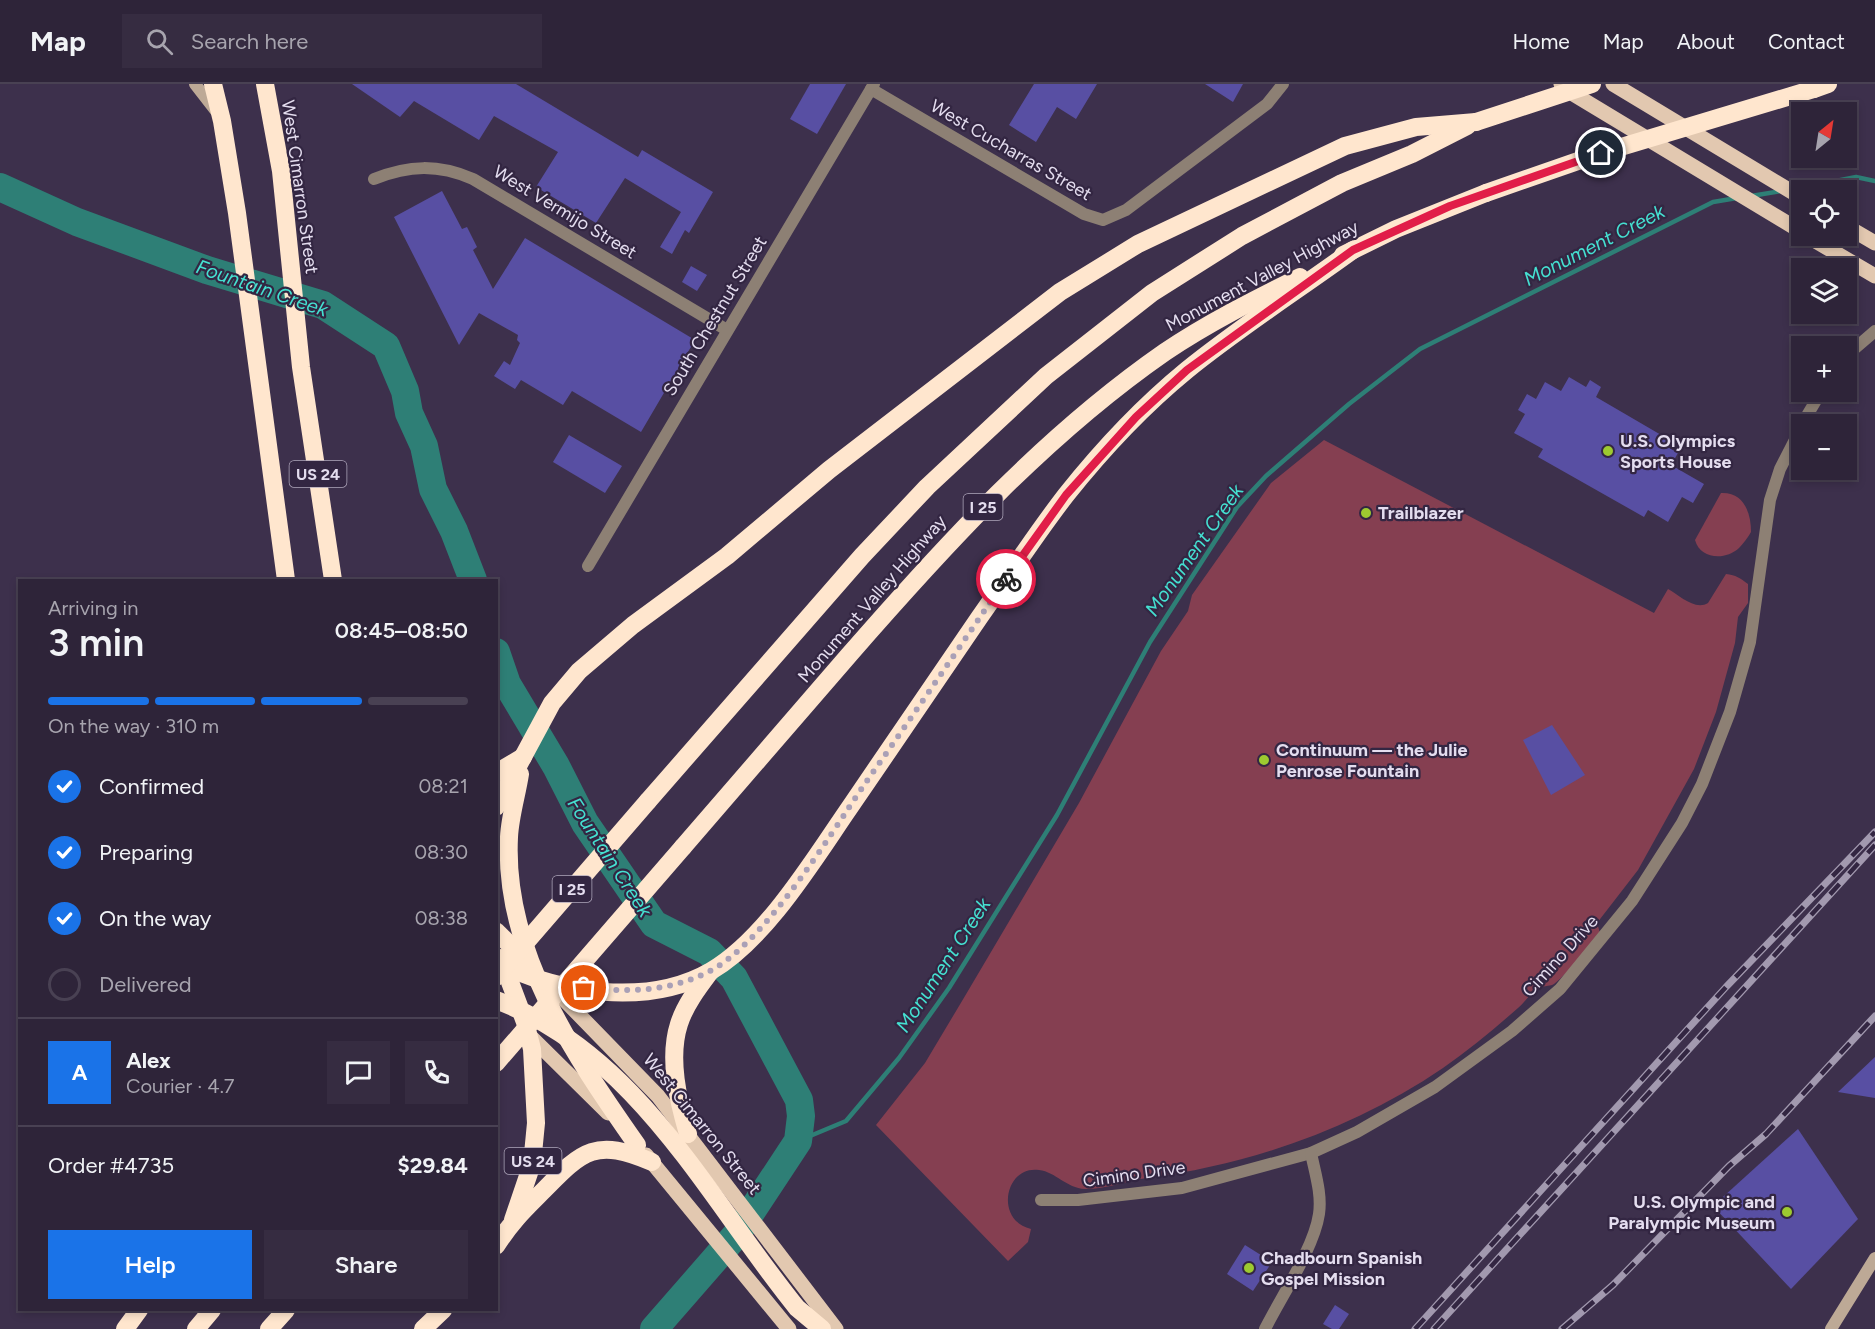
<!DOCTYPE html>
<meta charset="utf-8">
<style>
body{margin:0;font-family:Figtree,sans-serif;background:#362c41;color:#f1f3f6;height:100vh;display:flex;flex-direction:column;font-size:22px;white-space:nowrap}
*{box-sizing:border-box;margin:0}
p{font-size:20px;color:#a7a4ae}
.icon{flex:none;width:33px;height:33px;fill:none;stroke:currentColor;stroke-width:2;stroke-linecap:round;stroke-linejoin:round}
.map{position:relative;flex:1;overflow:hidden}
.side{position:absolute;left:18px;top:495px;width:480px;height:732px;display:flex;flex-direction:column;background:#2e2439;border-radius:0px;box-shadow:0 3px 9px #0003,0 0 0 2px #494153}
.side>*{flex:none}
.needle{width:39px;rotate:30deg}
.tools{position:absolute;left:1791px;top:18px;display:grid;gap:12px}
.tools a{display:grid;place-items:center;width:66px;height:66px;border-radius:0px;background:#2e2439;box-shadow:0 3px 9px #0003,0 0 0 2px #494153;font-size:30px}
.pin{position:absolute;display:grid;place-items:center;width:51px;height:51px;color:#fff;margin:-26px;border:3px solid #fff;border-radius:50%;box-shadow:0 2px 6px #0007}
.courier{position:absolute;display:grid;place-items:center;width:60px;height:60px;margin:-30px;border:4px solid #e11d48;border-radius:50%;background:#fff;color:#222;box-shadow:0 2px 8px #0007}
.headline em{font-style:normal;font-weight:600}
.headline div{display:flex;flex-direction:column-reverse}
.headline{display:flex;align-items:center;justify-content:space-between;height:102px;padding:0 30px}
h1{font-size:39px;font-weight:600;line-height:45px}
.bar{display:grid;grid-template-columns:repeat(4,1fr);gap:9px 6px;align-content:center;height:72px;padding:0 30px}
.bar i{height:8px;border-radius:4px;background:#494153}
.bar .selected{background:#1a73e8}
.bar p{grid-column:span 4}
.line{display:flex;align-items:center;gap:15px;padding:0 30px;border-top:2px solid #494153}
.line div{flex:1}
.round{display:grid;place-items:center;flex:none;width:63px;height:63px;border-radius:0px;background:#362c41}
ol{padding:0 30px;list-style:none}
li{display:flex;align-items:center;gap:18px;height:66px}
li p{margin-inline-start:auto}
li .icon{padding:6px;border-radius:50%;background:#1a73e8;color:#fff;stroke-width:4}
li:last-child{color:#a7a4ae}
li i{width:33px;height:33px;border:3px solid #494153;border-radius:50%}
.button{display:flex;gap:12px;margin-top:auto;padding:12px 30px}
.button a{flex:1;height:69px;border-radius:0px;background:#1a73e8;color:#fff;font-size:24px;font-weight:600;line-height:69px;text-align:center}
.button a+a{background:#362c41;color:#f1f3f6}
header{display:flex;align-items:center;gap:36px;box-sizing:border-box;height:84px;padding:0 30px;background:#2e2439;border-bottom:2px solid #494153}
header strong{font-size:28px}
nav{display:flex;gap:33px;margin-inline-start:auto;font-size:21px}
.search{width:420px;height:54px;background:#362c41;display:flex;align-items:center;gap:15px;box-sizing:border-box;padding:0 21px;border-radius:0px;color:#a7a4ae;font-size:22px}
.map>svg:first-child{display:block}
.green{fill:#853f51}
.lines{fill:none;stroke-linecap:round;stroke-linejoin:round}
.stream{stroke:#2e7f76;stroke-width:4.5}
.river{stroke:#2e7f76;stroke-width:28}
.building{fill:#584fa3}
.street{stroke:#8d8074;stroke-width:12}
.secondary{stroke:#bda996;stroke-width:12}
.primary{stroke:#e2c8b0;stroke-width:15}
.highway{stroke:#ffe6ce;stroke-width:18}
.rail-casing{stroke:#a299af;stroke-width:7}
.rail{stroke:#332642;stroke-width:4.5;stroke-dasharray:14;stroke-linecap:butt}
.highway-bridge{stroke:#ffe6ce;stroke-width:18}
.done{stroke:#aaa0b6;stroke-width:6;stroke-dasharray:0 10.8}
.route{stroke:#e11d48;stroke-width:8}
.poi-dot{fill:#9dca30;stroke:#332642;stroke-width:2}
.labels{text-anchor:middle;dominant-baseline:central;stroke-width:4.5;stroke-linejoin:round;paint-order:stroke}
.shield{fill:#332642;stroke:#afa6bb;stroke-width:1.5}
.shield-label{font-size:16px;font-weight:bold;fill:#e4ddef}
.street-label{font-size:18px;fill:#e4ddef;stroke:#332642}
.poi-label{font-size:18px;font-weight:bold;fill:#e4ddef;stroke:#332642;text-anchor:start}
.water-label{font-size:20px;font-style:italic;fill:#45e0d1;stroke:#332642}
</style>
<header>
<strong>Map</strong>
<div class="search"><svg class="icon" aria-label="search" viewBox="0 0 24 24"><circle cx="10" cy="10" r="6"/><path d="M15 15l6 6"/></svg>Search here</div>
<nav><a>Home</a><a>Map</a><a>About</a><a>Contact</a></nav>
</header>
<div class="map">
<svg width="1875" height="1245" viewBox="0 0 1875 1245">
<rect width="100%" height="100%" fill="#3d304c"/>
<g class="green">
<path d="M1324,356L1654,529L1668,505C1679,511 1695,527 1708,519L1726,490C1736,491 1740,494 1748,500V519L1738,533L1735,559L1716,628L1694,685L1638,786L1597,839L1600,849C1585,865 1571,887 1554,900C1549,903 1542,901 1537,905C1530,910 1524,919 1518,924C1494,945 1469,966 1443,984C1355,1044 1252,1080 1147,1094C1126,1097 1107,1105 1085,1105C1066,1104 1056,1088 1039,1086C1005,1081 994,1136 1031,1145L1028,1158L1008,1177L876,1041L925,979L965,912L1079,719L1161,567L1188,527L1192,511L1271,399Z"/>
<path d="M1721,409C1744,408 1751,429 1751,448C1748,453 1744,459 1739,464C1725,477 1700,475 1695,456Z"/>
</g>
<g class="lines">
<g class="stream">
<polyline points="1795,105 1856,93 1875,97"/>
<polyline points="1751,112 1781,107"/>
<polyline points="798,1057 846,1037 899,974 949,904 1057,731 1150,558 1237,423 1266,392 1349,320 1420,265 1713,118 1737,114"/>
</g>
<g class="river">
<polyline points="0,103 77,138 207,186 323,221 386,262 405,307 409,329 424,362 433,405 454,447 473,496"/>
<polyline points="496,568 507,600 556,682 585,739 654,840 709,868 734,894 799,1016 801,1032 798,1057 736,1151 654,1245"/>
</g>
</g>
<g class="building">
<polygon points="352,0 516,0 638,73 642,66 713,108 689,149 685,146 672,170 660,163 681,128 625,94 596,139 536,103 558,68 494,32 479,56 414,17 400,33"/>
<polygon points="810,0 846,0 817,50 790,35"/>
<polygon points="1034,0 1097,0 1076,35 1057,23 1036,58 1009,41"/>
<polygon points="1205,0 1243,0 1233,18"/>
<polygon points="442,107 462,145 467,143 477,163 473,166 493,205 525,154 695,256 641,348 572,307 563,321 521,296 515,305 494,292 504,277 510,281 520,259 517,256 518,251 479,229 459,261 394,133"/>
<polygon points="691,182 707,191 697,207 682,198"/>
<polygon points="1569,293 1586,303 1590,296 1601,303 1596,313 1668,355 1664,361 1678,369 1671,381 1704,400 1693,419 1682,413 1668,438 1648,426 1644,433 1538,373 1543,365 1514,349 1525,330 1518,326 1527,310 1536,315 1545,298 1561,307"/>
<polygon points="569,351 622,382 605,409 553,378"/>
<polygon points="1552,641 1585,691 1551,711 1523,656"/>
<polygon points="1875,973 1875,1014 1838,1008"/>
<polygon points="1798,1045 1858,1135 1791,1205 1713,1122"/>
<polygon points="1245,1161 1272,1178 1253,1207 1227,1190"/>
<polygon points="1335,1221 1349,1230 1339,1245 1332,1245 1323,1240"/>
</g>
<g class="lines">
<g class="street">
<polyline points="871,5 1084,130 1103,136 1126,126 1267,20 1283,0"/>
<path d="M374,95C409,81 438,80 473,95L727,246"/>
<polyline points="1846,272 1875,247"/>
<polyline points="1802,340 1821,308"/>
<polyline points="588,482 874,0"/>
<polyline points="1041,1116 1078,1116 1182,1104 1311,1069 1357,1048 1435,1003 1512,947 1560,905 1632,817 1682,739 1702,700 1730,628 1750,558 1770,416 1780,385 1802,342"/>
<path d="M1265,1245C1281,1213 1314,1164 1319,1130C1322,1110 1315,1089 1311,1069"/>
</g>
<g class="secondary">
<polyline points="195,0 216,27"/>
<polyline points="1831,1245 1875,1174"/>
</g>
<g class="primary">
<polyline points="1561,0 1575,11 1802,148"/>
<polyline points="1613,0 1802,114"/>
<polyline points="1846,142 1875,159"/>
<polyline points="1807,152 1875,192"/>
<polyline points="549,900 658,1012 836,1245"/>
<polyline points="528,950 608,1029"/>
<polyline points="646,1071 789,1245"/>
</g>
<g class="highway">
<polyline points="213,0 222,37 237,129 286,496"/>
<polyline points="265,0 281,87 301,283 333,496"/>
<polyline points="1814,5 1828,0"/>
<polyline points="1343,171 1396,145 1486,109"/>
<polyline points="496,689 523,673"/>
<path d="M520,690C517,710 510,732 509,753C503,868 574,971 637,1061"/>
<polyline points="648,717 862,472 927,403 1046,292 1152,209 1242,152 1342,99 1412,70 1467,42"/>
<polyline points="496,723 552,619 579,587 633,541 727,472 829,386 1060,208 1138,160 1345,62 1416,43 1476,38"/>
<path d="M683,763C739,699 794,635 849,571C945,461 1044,352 1165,268C1208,239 1254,216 1300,193"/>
<polyline points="496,847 528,879"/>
<polyline points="501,874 525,938 532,965 536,1039 532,1080 513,1136"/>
<path d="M496,877C557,910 649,923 711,887C766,855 814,775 850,723C893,660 936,597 979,534C1008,493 1035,451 1066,411C1101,367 1143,322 1187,286C1240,243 1298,206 1353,166"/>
<path d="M496,916C638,970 707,1113 797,1224L822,1245"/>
<path d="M688,1050C678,1016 668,974 679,940C685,921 698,904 710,888"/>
<path d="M496,1162C512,1137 524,1126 544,1106C583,1066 596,1054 652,1078"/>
<polyline points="125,1245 139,1226"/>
<polyline points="196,1245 212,1226"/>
<polyline points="269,1245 286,1226"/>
<polyline points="423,1245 443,1226"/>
</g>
<defs>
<g id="rail">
<polyline points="1415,1245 1726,903 1875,748"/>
<polyline points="1434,1245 1875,761"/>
<polyline points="1562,1245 1613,1201 1729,1082 1766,1050 1875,932"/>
</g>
</defs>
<use href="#rail" class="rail-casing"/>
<use href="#rail" class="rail"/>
<g class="highway-bridge">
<polyline points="1476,38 1592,0"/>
<polyline points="1486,109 1601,69 1814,5"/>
<polyline points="496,893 648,717"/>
<polyline points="496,979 683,763"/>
</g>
</g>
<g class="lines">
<path class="done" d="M584,904C628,908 668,908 708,888C764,860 828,754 864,701C912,633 959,564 1006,495"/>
<polyline class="route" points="1006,495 1066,411 1136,333 1187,286 1353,166 1450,122 1601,69"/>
</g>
<g class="poi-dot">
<circle cx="1608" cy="367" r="6"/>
<circle cx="1366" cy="429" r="6"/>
<circle cx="1264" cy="676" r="6"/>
<circle cx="1787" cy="1128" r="6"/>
<circle cx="1249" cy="1184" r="6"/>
</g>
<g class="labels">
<g class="shield">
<rect x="289.5" y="377" width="57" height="26" rx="4.5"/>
<rect x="963.5" y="410" width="39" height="26" rx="4.5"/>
<rect x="552.5" y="792" width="39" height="26" rx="4.5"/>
<rect x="504.5" y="1064" width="57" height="26" rx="4.5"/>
</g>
<g class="shield-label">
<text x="318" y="390">US 24</text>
<text x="983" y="423">I 25</text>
<text x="572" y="805">I 25</text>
<text x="533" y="1077">US 24</text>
</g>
<g class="street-label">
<text transform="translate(1011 66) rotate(30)">West Cucharras Street</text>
<text transform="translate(300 103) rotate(82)">West Cimarron Street</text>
<text transform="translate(565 128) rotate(31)">West Vermijo Street</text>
<text transform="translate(1262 192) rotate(-28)">Monument Valley Highway</text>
<text transform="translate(715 232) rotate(-59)">South Chestnut Street</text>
<text transform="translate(872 515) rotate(-49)">Monument Valley Highway</text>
<text transform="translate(1560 872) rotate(-48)">Cimino Drive</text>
<text transform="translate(702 1040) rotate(51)">West Cimarron Street</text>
<text transform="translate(1134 1090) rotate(-8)">Cimino Drive</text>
</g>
<g class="poi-label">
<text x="1620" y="357">U.S. Olympics<tspan x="1620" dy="21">Sports House</tspan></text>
<text x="1378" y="429">Trailblazer</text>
<text x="1276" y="666">Continuum — the Julie<tspan x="1276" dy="21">Penrose Fountain</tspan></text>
<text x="1775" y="1118" text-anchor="end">U.S. Olympic and<tspan x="1775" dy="21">Paralympic Museum</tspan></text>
<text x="1261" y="1174">Chadbourn Spanish<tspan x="1261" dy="21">Gospel Mission</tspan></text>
</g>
<g class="water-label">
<text transform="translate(1594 161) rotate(-27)">Monument Creek</text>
<text transform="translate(262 204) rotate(19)">Fountain Creek</text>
<text transform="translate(1194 466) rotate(-55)">Monument Creek</text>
<text transform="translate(610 773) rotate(57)">Fountain Creek</text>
<text transform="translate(943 881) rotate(-57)">Monument Creek</text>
</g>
</g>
</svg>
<div class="tools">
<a><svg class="needle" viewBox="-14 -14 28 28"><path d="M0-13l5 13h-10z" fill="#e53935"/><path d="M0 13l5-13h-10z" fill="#a7a4ae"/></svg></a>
<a><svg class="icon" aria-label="locate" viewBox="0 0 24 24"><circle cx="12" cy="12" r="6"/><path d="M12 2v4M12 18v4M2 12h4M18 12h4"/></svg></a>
<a><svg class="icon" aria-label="layers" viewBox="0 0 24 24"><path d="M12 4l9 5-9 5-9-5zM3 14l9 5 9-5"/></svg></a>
<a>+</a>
<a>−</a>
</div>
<div class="pin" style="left:584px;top:904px;background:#ea580c"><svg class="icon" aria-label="bag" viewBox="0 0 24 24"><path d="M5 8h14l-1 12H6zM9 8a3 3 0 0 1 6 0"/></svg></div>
<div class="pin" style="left:1601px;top:69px;background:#1f2937"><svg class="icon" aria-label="home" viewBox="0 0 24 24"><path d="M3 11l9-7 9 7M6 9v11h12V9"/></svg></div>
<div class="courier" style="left:1006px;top:495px"><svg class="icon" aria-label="bike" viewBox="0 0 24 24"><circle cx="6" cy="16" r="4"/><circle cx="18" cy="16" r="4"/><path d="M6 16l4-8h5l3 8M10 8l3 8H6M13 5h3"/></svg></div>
<section class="side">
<div class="headline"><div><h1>3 min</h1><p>Arriving in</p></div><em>08:45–08:50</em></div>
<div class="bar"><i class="selected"></i><i class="selected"></i><i class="selected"></i><i></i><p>On the way · 310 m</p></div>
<ol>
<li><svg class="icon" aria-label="check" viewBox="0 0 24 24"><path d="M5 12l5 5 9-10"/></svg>Confirmed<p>08:21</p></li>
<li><svg class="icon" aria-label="check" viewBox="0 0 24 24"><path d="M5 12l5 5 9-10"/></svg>Preparing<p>08:30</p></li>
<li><svg class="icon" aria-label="check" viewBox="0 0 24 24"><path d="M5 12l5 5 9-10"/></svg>On the way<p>08:38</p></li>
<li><i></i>Delivered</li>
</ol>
<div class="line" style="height:108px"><b class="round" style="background:#1a73e8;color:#fff">A</b><div><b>Alex</b><p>Courier · 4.7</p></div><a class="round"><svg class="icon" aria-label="chat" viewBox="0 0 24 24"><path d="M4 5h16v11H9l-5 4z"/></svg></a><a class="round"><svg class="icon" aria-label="phone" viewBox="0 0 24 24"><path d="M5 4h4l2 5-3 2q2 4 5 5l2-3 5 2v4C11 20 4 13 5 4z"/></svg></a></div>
<div class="line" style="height:78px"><div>Order #4735</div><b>$29.84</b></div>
<div class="button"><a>Help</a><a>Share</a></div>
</section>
</div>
